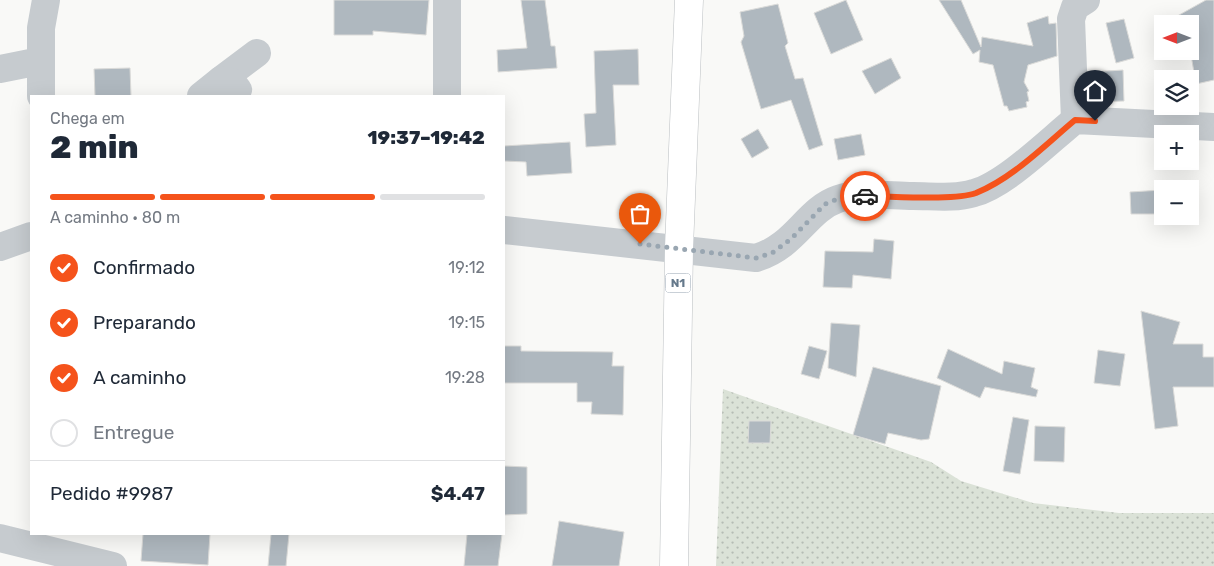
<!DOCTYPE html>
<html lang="pt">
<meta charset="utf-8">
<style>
body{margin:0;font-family:Rubik,sans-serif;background:#f6f6f7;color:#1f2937;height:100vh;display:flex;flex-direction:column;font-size:19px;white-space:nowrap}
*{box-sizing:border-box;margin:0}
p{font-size:16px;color:#747a83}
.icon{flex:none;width:28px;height:28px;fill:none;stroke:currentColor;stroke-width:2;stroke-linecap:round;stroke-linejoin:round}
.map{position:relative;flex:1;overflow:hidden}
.panel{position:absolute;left:30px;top:95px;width:475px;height:440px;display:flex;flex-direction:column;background:#fff;border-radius:0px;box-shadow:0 5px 20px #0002}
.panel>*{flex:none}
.needle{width:32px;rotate:270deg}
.controls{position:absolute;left:1154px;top:15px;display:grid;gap:10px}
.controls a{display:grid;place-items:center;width:45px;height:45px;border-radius:0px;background:#fff;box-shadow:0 5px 20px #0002;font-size:25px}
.pin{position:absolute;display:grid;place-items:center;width:42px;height:42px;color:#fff;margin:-51px -21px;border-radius:50% 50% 50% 0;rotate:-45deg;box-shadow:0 0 5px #0007}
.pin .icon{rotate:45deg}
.courier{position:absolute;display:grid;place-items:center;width:50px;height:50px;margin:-25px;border:4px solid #f5531b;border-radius:50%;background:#fff;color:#222;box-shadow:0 1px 6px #0007}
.head em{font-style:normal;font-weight:800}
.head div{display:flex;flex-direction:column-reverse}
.head{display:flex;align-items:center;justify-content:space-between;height:85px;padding:0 20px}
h1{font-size:32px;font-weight:800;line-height:38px}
.bar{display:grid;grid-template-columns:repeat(4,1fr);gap:8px 5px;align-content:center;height:60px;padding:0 20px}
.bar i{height:6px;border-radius:4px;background:#e0e1e3}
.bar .active{background:#f5531b}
.bar p{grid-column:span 4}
.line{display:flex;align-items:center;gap:12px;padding:0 20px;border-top:1px solid #e0e1e3}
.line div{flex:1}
ol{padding:0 20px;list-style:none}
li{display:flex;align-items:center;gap:15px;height:55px}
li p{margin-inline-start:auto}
li .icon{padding:5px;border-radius:50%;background:#f5531b;color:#fff;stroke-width:4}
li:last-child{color:#747a83}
li i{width:28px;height:28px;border:2px solid #e0e1e3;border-radius:50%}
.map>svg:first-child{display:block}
.green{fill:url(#green-dots)}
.building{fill:#afb8bf;stroke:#dbdbd9}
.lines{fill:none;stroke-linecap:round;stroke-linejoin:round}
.highway-casing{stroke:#bbbfc2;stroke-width:29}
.minor{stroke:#c6cbcf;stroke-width:28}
.highway{stroke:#fff;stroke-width:28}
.done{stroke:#99a6b1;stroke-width:5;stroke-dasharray:0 9}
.route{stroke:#f5531b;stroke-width:6}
.labels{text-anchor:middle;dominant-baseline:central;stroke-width:5;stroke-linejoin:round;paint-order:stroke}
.shield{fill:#fff;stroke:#93a1ae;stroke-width:1}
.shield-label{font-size:12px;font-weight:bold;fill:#65798b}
</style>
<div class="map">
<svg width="1214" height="566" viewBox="0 0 1214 566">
<defs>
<pattern id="green-dots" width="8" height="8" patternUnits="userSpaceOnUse" patternTransform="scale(1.25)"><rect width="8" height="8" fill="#dbe2d7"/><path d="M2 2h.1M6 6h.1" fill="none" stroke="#b5bcb4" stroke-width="1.8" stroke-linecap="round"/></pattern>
</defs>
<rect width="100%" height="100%" fill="#f9f9f7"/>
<polygon class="green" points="723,389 931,462 961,481 1033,503 1119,513 1214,513 1214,566 716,566"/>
<g class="building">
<polygon points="334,0 429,0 426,35 373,31 373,35 334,35"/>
<polygon points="521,0 545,0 551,46 555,46 557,68 498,72 497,50 527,48"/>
<polygon points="846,0 863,40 831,54 814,13"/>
<polygon points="939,0 961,0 981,47 982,37 1033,46 1027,23 1048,16 1049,24 1056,23 1057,56 1028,65 1024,82 1029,91 1027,92 1029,101 1026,102 1027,107 1009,111 1007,106 1004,106 993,65 979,62 980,50 973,54"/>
<polygon points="1206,0 1214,0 1214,80 1196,84 1190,49 1190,24 1163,24"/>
<polygon points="778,4 788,43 785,46 795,79 803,78 823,145 809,150 791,100 761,109 741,42 744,36 740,12"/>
<polygon points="1124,19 1134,58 1116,63 1106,23"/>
<polygon points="638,49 639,85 613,85 616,145 586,147 584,114 596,113 594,51"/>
<polygon points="891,58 901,78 875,94 862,71"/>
<polygon points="130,68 131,96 95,96 94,69"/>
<polygon points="1123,70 1124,101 1092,102 1091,72"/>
<polygon points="758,129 769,148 752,158 741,139"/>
<polygon points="861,134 865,155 838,160 834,139"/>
<polygon points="570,142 572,173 527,176 526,162 504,161 504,146"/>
<polygon points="1198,189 1196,214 1190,214 1190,190"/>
<polygon points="1162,190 1162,214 1131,214 1130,192"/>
<polygon points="874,239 894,241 891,279 853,275 852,288 823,287 825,251 873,252"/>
<polygon points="1141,311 1180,322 1173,344 1203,344 1203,357 1214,357 1214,387 1173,387 1178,426 1155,429"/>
<polygon points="831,323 860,325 856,377 828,368"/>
<polygon points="504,346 521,346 521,351 613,352 612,366 624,366 623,415 591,414 592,402 577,402 577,383 504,383"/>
<polygon points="809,346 827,351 819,379 801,374"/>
<polygon points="948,349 1002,374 1004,361 1035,368 1031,387 1038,390 1036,397 985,387 980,398 937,378"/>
<polygon points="1098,350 1125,354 1120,386 1094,383"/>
<polygon points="873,367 941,386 929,439 921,440 888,433 885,444 853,435"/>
<polygon points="1013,417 1029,420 1020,474 1003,471"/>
<polygon points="749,421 771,421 770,443 748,443"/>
<polygon points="1035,426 1065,427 1064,462 1034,461"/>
<polygon points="504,466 527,467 527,514 504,515"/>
<polygon points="559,521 624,532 619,566 552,566"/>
<polygon points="143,534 210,534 208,565 141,561"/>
<polygon points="271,534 289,534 286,566 268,566"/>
<polygon points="467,534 502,534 498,566 464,566"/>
</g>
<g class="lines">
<defs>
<polyline id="highway" points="674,566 679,248 689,0"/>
</defs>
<use href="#highway" class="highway-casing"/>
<g class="minor">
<polyline points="0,69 40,61"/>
<polyline points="221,80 257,53"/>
<polyline points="41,96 41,28 46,0"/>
<polyline points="201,96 221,80 232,82 238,90 235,96"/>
<polyline points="447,96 447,0"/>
<polyline points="1075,120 1071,19 1075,7 1086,0"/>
<path d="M504,230L756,258C796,246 806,210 838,199C860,191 890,196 913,196C933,196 954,199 974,193C1005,185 1049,141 1075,120L1214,127"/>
<polyline points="0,247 31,236"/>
<polyline points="0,538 113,566"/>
</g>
<use href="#highway" class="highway"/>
</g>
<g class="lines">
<polyline class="done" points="640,244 756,258 772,253 791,239 825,204 840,198 865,196"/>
<path class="route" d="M865,196C892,196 954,201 976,193C1013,178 1045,145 1075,120L1095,121"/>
</g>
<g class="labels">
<rect class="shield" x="665.5" y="273.5" width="25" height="19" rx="4"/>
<g class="shield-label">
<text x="678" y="283">N1</text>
</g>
</g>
</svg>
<div class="controls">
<a><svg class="needle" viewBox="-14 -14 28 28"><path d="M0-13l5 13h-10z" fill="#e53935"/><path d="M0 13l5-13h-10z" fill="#747a83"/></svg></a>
<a><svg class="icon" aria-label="layers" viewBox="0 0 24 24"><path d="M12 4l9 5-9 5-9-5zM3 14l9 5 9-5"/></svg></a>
<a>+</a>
<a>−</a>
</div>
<div class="pin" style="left:640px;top:244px;background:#ea580c"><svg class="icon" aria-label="bag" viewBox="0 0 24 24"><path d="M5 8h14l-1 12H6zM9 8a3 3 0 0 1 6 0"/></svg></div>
<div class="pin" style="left:1095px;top:121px;background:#1f2937"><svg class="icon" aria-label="home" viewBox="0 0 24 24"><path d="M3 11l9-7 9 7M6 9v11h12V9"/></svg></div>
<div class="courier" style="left:865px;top:196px"><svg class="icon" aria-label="car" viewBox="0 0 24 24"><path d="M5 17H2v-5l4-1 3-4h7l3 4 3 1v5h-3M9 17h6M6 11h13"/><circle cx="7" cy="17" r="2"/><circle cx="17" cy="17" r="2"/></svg></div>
<section class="panel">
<div class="head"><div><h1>2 min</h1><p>Chega em</p></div><em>19:37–19:42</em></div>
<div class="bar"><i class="active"></i><i class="active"></i><i class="active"></i><i></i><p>A caminho · 80 m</p></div>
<ol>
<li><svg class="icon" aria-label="check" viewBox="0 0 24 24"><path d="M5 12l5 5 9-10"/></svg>Confirmado<p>19:12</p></li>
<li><svg class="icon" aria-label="check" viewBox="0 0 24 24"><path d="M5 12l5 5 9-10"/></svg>Preparando<p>19:15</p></li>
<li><svg class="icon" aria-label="check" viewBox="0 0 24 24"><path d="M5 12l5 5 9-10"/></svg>A caminho<p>19:28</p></li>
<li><i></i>Entregue</li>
</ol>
<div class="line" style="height:65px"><div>Pedido #9987</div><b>$4.47</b></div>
</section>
</div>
